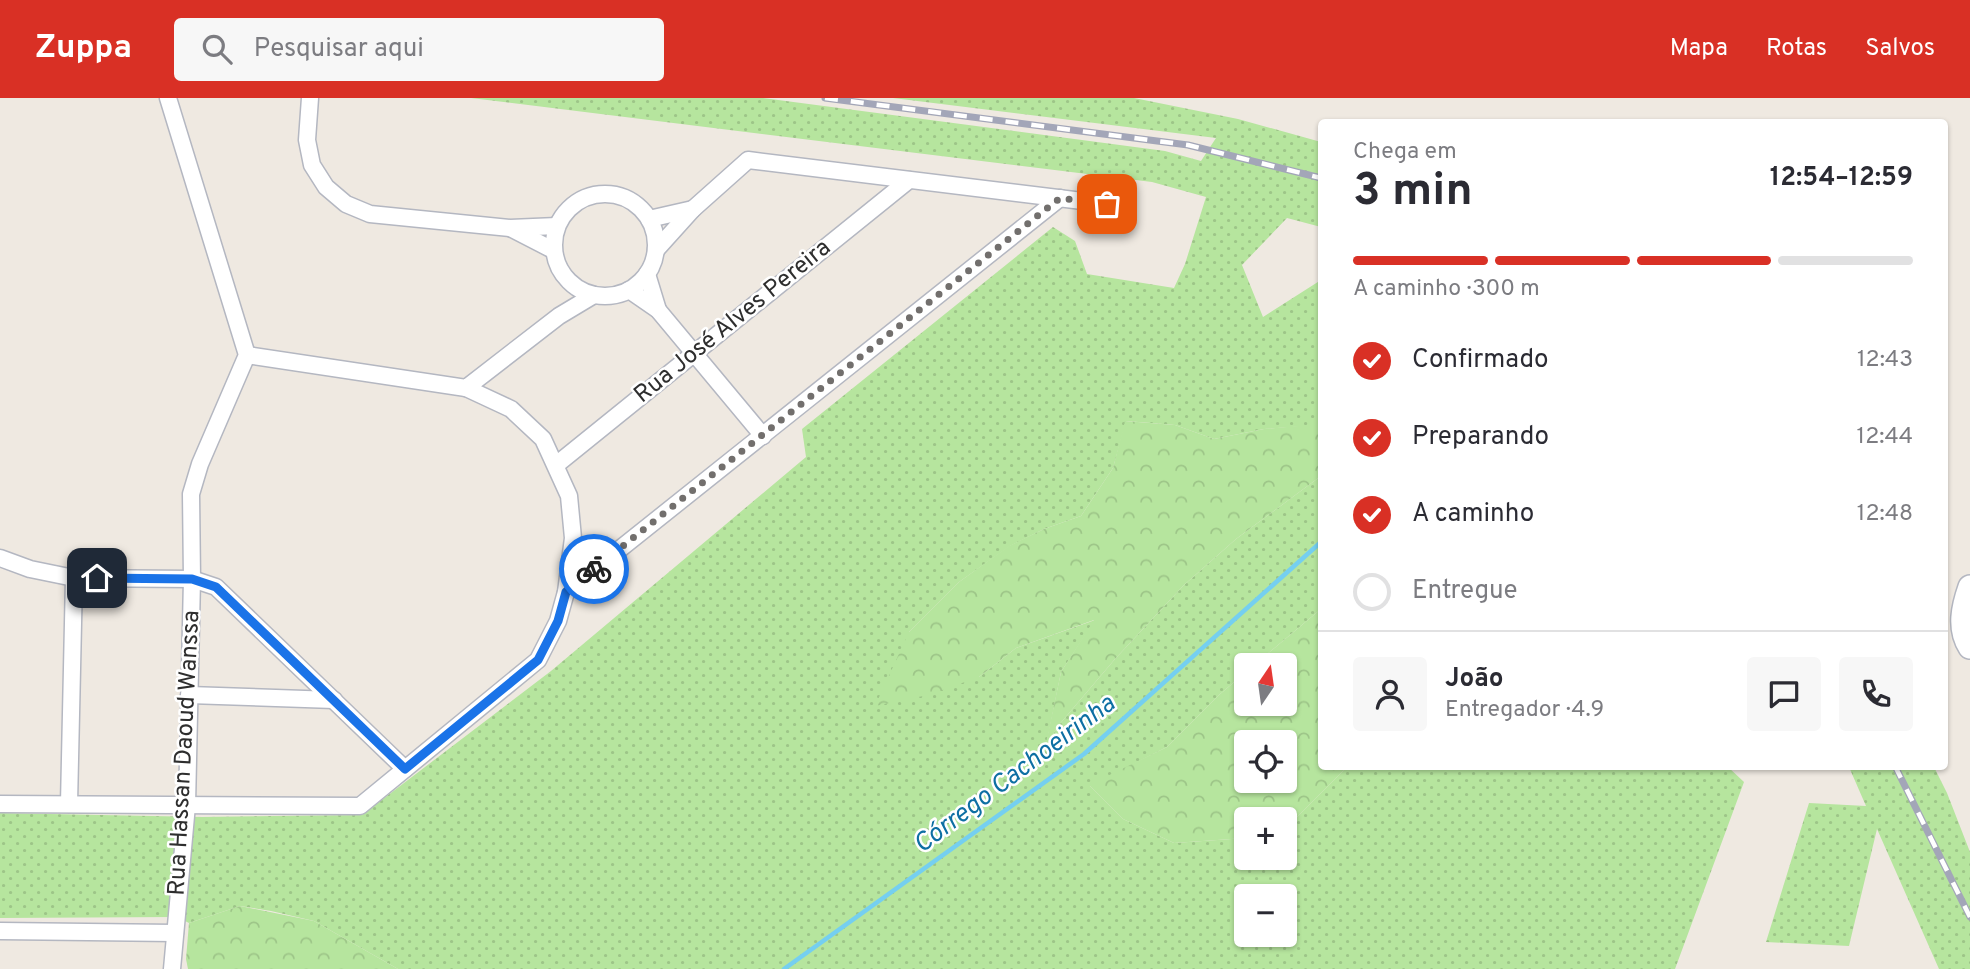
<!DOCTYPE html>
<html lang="pt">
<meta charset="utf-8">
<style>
body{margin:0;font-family:Overpass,sans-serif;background:#f7f7f7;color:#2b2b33;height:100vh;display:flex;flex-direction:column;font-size:26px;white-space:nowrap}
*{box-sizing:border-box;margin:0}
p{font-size:23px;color:#7c7c81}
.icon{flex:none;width:38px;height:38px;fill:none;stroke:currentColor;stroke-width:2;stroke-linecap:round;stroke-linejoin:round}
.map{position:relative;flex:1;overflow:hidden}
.details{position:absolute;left:1318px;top:21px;width:630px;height:651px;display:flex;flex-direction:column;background:#fff;border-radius:7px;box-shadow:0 2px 5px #0004}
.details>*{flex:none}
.needle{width:46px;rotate:13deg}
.fabs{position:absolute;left:1234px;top:555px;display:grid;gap:14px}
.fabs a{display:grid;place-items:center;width:63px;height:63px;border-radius:7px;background:#fff;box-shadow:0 2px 5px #0004;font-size:35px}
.pin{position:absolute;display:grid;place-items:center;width:60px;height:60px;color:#fff;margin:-30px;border-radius:14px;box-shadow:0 4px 10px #0006}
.courier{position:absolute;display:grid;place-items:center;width:70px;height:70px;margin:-35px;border:5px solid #1a73e8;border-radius:50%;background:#fff;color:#222;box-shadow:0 2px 9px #0007}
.head em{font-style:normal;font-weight:700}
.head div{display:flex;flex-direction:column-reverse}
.head{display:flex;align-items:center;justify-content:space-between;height:119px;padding:0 35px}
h1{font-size:46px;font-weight:700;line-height:52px}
.bar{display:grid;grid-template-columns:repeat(4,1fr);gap:10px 7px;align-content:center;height:84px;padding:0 35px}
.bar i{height:9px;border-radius:5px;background:#e1e1e2}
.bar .current{background:#d93025}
.bar p{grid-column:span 4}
.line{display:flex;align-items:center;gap:18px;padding:0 35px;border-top:2px solid #e1e1e2}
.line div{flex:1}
.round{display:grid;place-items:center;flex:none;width:74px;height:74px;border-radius:7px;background:#f7f7f7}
ol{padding:0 35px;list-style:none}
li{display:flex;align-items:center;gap:21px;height:77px}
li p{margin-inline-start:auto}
li .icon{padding:7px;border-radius:50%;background:#d93025;color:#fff;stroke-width:4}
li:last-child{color:#7c7c81}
li i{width:38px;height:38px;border:4px solid #e1e1e2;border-radius:50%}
header{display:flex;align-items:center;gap:42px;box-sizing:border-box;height:98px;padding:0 35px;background:#d93025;color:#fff}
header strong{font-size:33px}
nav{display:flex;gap:38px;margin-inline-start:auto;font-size:24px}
.search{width:490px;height:63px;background:#f7f7f7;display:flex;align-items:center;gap:18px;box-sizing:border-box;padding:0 24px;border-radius:7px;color:#7c7c81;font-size:26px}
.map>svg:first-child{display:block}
.grass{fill:url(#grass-dots);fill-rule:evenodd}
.forest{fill:url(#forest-crowns);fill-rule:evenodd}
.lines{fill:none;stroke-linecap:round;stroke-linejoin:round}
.stream{stroke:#75cff0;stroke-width:4.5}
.street-casing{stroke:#b4b7c1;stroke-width:19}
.secondary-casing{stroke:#b4b7c1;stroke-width:26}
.street{stroke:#fff;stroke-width:16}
.secondary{stroke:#fff;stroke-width:23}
.rail-casing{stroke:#a3a6b8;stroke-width:7}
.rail{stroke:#fff;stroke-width:4.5;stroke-dasharray:13;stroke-linecap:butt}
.done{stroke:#726f6d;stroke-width:7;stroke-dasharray:0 12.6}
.route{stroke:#1a73e8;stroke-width:9}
.labels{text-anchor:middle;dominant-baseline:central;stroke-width:5;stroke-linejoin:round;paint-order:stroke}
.street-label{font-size:24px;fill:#2e2e2e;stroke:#fff}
.water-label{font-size:26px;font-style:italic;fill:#0d6fa3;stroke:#fff}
</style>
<header>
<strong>Zuppa</strong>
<div class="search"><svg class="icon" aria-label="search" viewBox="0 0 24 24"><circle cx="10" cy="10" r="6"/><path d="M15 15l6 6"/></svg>Pesquisar aqui</div>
<nav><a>Mapa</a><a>Rotas</a><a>Salvos</a></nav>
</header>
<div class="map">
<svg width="1970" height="871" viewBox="0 0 1970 871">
<defs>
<pattern id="grass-dots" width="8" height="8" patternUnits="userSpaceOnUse" patternTransform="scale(1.75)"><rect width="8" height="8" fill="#b6e59e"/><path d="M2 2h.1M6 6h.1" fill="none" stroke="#9dc588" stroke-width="1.8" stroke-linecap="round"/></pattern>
<pattern id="forest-crowns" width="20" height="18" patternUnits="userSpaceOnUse" patternTransform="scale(1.75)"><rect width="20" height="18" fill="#b6e59e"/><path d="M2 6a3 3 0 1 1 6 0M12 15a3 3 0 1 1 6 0" fill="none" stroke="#9dc588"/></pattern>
</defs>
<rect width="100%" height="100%" fill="#efe9e1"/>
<g class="grass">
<path d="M471,0H763L1165,53L1201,63L1216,40L893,0H1134L1238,21L1321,44V129L1287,120L1242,167L1263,219L1321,182V327L1264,331L1214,341L1175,327L1126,323L1113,370L1081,418L1044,431L1010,448L959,484L909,534L979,579L1016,550L1095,522L1061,574L1046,648L1058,628L1115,561L1184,487L1236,441L1321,378V511L1254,567H1246V574L1219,597L1167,649L1090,688L1123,721L1174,745L1246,740V760H1284L1285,731L1347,669L1727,668L1744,684L1675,871H398L314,823L271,813L240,808L189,825L177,819L0,820V715L202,719L362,717L551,573L806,359L802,331L1053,129L1075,143L1087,176L1174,190L1185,166L1206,99L1152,84ZM1246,798H1284V836H1246Z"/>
<polygon points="1849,669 1934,669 1947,695 1970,754 1970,871 1939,871 1877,731 1849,848 1766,844 1809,705 1866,708"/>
</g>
<g class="forest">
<polygon points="1125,323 1175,327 1214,341 1264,331 1320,326 1321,378 1236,441 1184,487 1115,561 1058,628 1045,650 1061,574 1094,522 1016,550 979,579 928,597 875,608 909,534 959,484 1009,448 1044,431 1081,418 1113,370"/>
<path d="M1321,511V668L1347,669L1285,731L1284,721H1246V740L1174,745L1123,721L1089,687L1167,649L1219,597L1246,574V606H1284V567H1254ZM1284,644V682H1246V644Z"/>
<polygon points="240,808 314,823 398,871 188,871 186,861 189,825"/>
</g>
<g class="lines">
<polyline class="stream" points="784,871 1084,656 1321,444"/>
<defs>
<g id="street">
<polyline points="168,0 247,257 200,366 191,396 192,481 187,707 172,871"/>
<polyline points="310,0 307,42 312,67 326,89 346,106 370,116 510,130 557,128"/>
<circle cx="605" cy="147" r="51"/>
<polyline points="649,121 693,111"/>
<polyline points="512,131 553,152"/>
<polyline points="656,152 693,111 748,62 1107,106"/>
<polyline points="647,176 658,212"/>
<polyline points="629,192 658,212 763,338"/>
<polyline points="247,257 466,290 559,218 594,197"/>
<polyline points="556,367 909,82"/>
<polyline points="0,460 30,471 74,480 192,481 216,489 405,671"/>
<polyline points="566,494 1060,100"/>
<polyline points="189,597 334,602"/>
<polyline points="0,706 360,708 538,562 558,523 566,494 573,440 569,398 543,341 511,311 466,290"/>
<polyline points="69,706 74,480"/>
<polyline points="0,833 175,835"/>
</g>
<path id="secondary" d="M1970,489C1963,509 1958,530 1970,549"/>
</defs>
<use href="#street" class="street-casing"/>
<use href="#secondary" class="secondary-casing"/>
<use href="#street" class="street"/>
<use href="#secondary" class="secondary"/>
<defs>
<g id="rail">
<polyline points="825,0 1188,47 1321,80"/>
<polyline points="1895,668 1970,819"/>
</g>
</defs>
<use href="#rail" class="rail-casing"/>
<use href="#rail" class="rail"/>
</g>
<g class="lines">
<polyline class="done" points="594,471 1060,100 1107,106"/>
<polyline class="route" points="97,480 192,481 216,489 405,671 538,562 558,523 566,494 594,471"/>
</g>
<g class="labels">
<g class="street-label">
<text transform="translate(733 224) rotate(-39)">Rua José Alves Pereira</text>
<text transform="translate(185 655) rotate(-87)">Rua Hassan Daoud Wanssa</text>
</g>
<g class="water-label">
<text transform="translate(1015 677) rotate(-37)">Córrego Cachoeirinha</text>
</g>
</g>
</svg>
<div class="fabs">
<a><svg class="needle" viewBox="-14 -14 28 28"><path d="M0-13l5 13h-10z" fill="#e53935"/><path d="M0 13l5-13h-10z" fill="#7c7c81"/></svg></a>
<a><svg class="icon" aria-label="locate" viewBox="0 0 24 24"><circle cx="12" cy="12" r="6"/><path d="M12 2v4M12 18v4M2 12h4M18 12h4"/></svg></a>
<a>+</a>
<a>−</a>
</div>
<div class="pin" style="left:1107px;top:106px;background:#ea580c"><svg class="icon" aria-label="bag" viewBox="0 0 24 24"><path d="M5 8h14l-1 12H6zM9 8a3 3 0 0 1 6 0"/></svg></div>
<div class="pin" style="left:97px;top:480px;background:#1f2937"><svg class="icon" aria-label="home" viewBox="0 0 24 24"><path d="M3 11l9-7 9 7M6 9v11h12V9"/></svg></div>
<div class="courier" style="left:594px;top:471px"><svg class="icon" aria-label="bike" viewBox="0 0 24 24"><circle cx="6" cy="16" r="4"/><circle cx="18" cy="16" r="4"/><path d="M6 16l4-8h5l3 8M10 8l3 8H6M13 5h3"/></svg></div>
<section class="details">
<div class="head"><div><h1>3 min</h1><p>Chega em</p></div><em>12:54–12:59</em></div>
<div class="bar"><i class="current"></i><i class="current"></i><i class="current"></i><i></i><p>A caminho · 300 m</p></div>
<ol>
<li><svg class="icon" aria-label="check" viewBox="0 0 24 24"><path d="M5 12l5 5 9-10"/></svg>Confirmado<p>12:43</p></li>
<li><svg class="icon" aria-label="check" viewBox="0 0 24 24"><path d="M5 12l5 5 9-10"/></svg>Preparando<p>12:44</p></li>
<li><svg class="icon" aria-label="check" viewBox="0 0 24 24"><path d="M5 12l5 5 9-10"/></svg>A caminho<p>12:48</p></li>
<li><i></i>Entregue</li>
</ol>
<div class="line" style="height:126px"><a class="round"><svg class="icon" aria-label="person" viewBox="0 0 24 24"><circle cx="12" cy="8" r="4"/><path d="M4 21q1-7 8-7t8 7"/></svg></a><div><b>João</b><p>Entregador · 4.9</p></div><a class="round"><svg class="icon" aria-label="chat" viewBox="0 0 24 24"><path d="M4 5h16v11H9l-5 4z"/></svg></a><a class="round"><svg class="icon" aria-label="phone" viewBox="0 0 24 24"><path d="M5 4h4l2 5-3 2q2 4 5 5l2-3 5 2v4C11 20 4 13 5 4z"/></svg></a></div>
</section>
</div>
